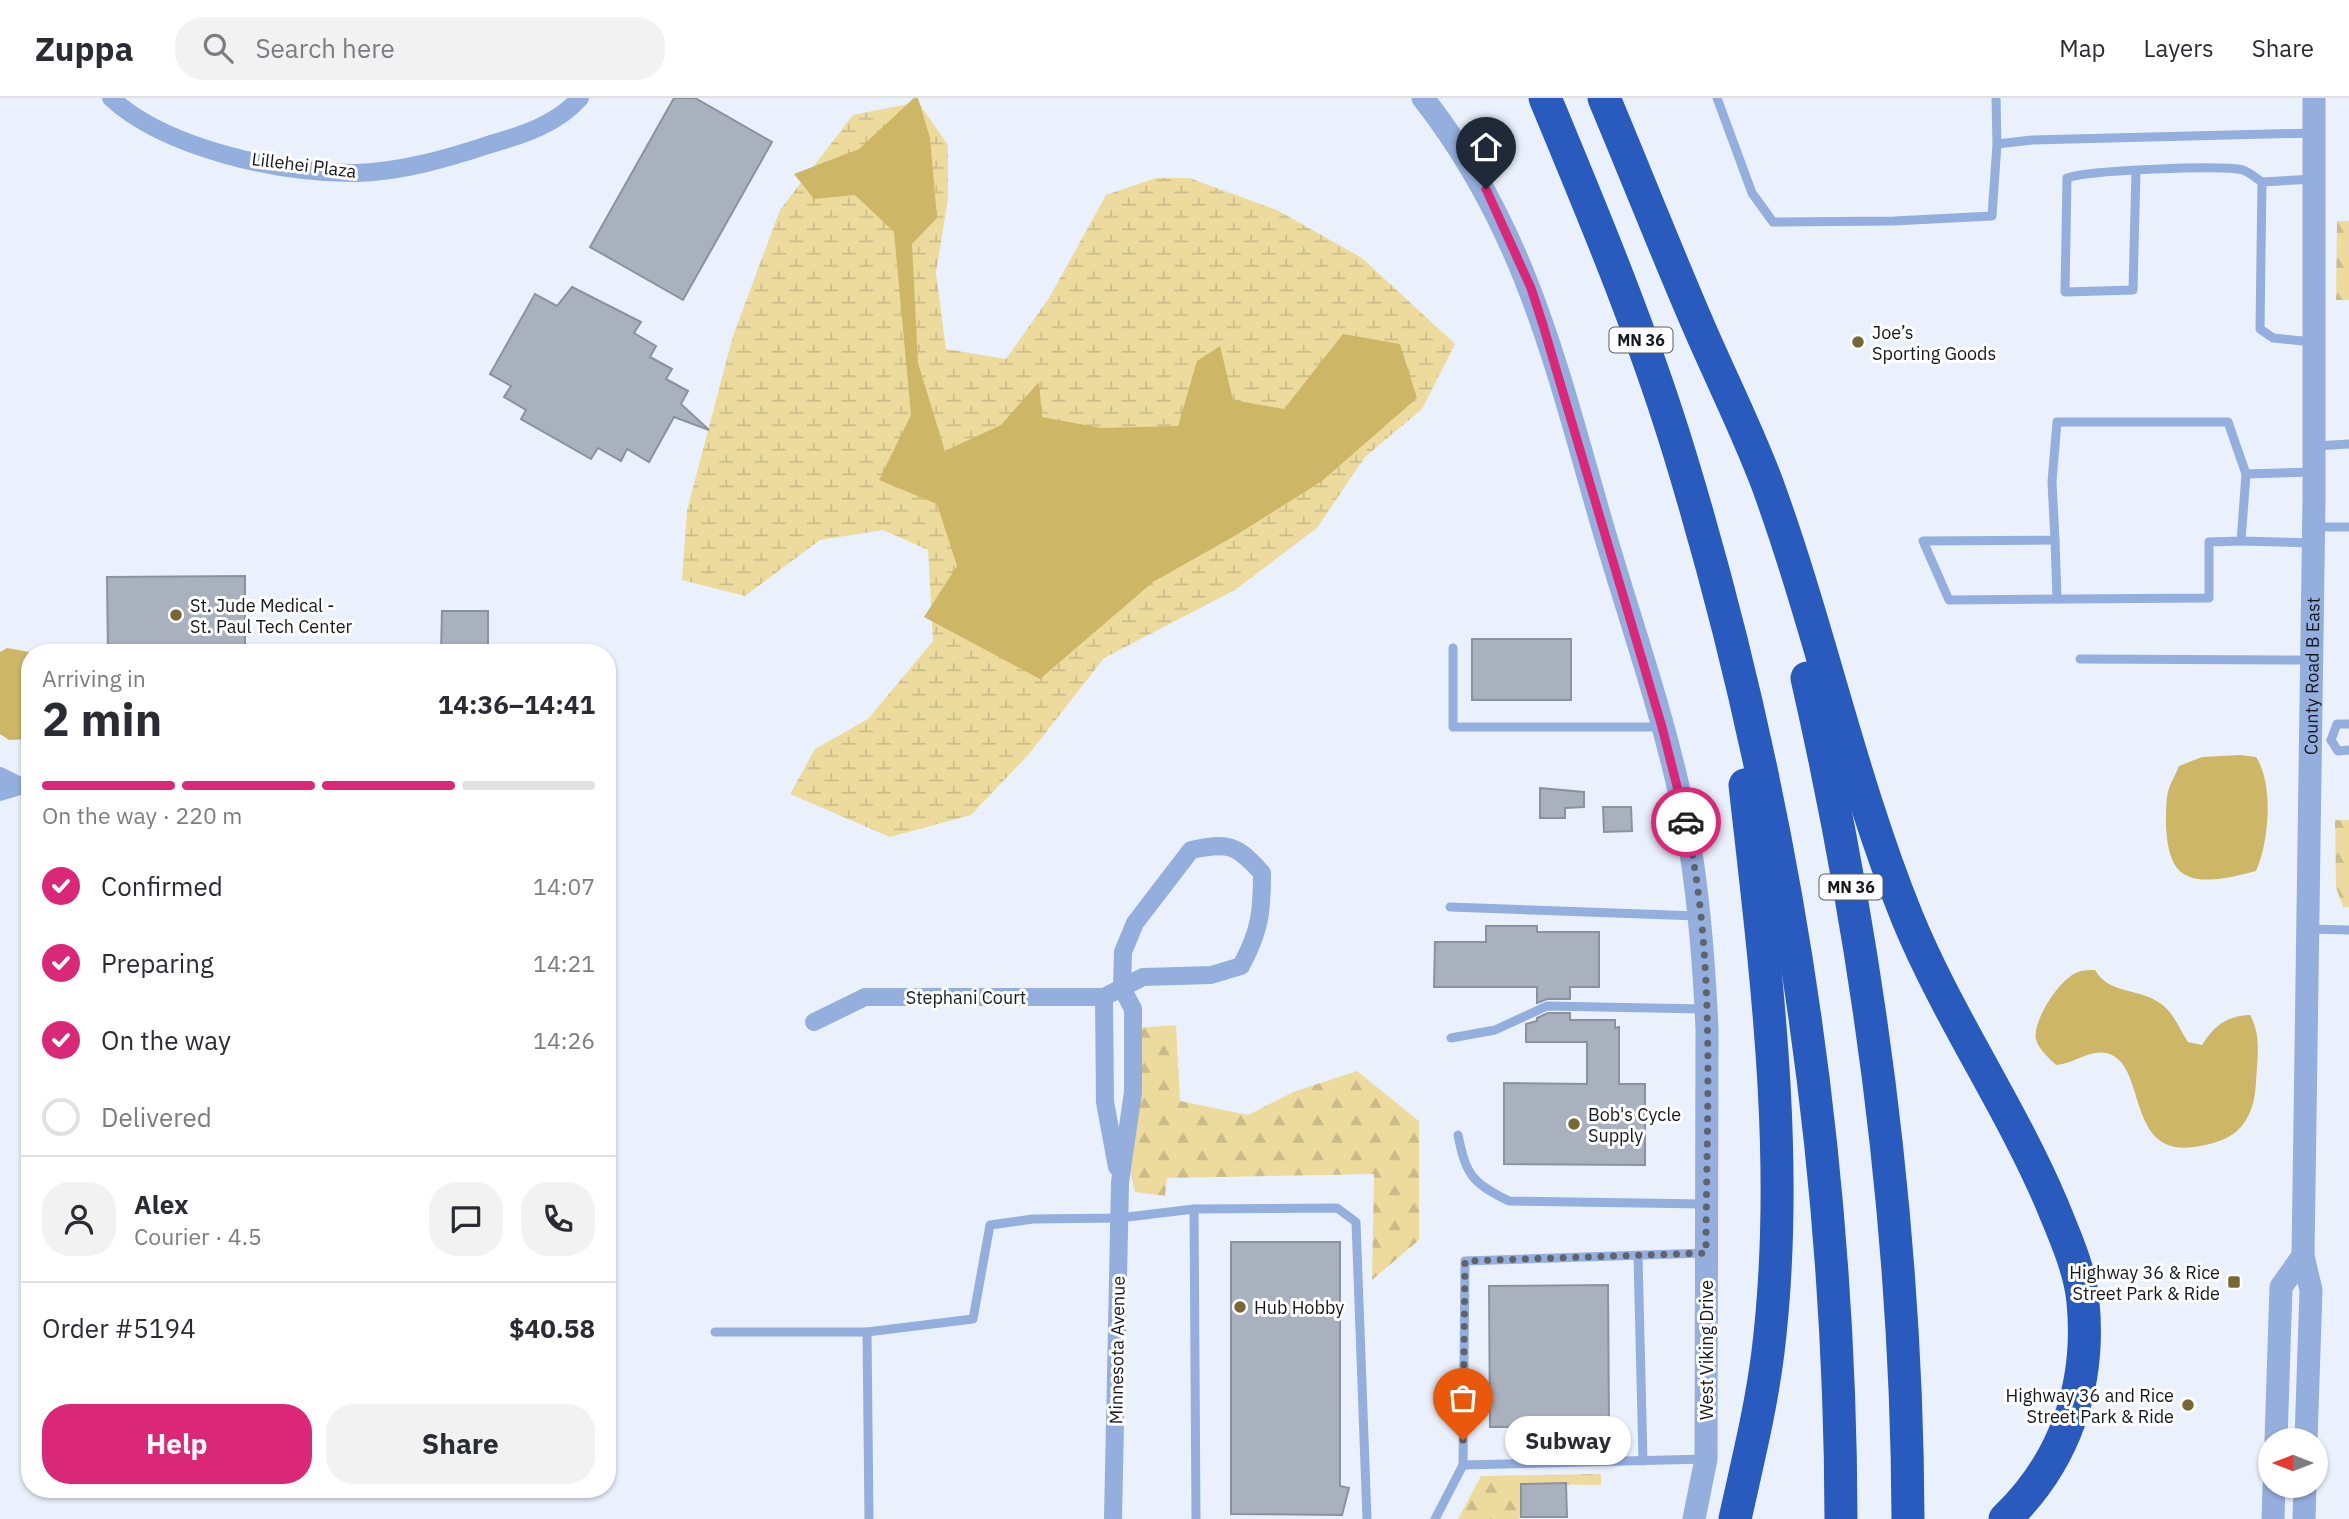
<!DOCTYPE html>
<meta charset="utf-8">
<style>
body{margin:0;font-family:"IBM Plex Sans",sans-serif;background:#f2f2f3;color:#2b2b33;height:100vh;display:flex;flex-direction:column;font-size:26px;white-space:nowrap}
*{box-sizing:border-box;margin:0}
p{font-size:23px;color:#7c7c81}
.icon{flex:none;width:38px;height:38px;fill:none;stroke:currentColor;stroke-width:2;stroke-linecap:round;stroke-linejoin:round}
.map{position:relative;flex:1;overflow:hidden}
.sheet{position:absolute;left:21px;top:546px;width:595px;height:854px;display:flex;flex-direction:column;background:#fff;border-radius:28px;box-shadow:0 2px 5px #0004}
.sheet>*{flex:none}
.needle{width:46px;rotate:270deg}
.fabs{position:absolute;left:2258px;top:1330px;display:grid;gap:14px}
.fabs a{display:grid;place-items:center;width:70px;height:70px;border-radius:50%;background:#fff;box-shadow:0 2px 5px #0004;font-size:35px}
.pin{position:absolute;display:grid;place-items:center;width:60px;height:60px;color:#fff;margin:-72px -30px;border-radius:50% 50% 50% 0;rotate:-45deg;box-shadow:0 0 7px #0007}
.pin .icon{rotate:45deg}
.courier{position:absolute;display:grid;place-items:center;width:70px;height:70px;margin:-35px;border:5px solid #db2777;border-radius:50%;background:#fff;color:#222;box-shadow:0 2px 9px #0007}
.bubble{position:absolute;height:49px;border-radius:24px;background:#fff;box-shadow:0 2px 5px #0004;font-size:23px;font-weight:700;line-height:49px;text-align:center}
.head em{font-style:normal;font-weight:700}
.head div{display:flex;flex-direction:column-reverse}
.head{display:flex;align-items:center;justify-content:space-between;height:119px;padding:0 21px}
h1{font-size:46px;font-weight:700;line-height:52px}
.bar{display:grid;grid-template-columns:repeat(4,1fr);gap:10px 7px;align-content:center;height:84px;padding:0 21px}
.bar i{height:9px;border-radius:5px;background:#e1e1e2}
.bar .current{background:#db2777}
.bar p{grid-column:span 4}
.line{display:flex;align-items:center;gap:18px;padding:0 21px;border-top:2px solid #e1e1e2}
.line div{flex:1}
.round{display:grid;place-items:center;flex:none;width:74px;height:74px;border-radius:28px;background:#f2f2f3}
ol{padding:0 21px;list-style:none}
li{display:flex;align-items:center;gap:21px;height:77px}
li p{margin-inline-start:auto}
li .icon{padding:7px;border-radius:50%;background:#db2777;color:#fff;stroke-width:4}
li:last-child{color:#7c7c81}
li i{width:38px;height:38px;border:4px solid #e1e1e2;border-radius:50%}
.button{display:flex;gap:14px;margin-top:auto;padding:14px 21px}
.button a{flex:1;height:80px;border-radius:28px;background:#db2777;color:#fff;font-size:28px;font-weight:700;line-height:80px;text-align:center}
.button a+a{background:#f2f2f3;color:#2b2b33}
header{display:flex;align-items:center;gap:42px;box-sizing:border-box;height:98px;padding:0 35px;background:#fff;border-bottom:2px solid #e1e1e2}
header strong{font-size:33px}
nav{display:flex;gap:38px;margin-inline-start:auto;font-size:24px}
.search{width:490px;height:63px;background:#f2f2f3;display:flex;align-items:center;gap:18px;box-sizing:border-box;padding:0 24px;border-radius:28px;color:#7c7c81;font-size:26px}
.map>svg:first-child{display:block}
.forest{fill:url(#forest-firs)}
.wetland{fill:url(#wetland-marsh)}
.water{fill:#cdb666}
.building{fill:#a9b1bf;stroke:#8a92a0;stroke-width:2}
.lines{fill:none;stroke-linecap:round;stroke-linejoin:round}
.service{stroke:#94aedd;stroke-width:9}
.minor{stroke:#94aedd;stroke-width:18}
.tertiary{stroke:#94aedd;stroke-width:23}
.motorway{stroke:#285bbd;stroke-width:33}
.done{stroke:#5f636b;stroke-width:7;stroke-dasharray:0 12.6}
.route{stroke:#db2777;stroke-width:9}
.poi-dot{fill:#766734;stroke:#fff;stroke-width:2.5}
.labels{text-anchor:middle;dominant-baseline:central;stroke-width:6;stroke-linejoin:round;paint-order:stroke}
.shield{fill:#fff;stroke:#5a5d61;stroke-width:2}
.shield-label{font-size:16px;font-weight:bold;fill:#14171d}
.street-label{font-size:18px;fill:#14171d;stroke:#fff}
.poi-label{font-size:18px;fill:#14171d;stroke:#fff;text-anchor:start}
</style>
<header>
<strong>Zuppa</strong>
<div class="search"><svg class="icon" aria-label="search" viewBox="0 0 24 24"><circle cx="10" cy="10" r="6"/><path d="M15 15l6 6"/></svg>Search here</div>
<nav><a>Map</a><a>Layers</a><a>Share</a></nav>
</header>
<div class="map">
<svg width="2349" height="1421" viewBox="0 0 2349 1421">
<defs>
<pattern id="forest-firs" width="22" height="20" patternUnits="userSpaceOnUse" patternTransform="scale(1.75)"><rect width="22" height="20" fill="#eddb9e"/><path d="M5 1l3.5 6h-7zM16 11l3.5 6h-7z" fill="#cabb88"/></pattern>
<pattern id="wetland-marsh" width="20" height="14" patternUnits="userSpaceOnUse" patternTransform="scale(1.75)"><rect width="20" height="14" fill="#eddb9e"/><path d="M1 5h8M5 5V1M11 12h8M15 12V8" fill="none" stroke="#cabb88"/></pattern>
</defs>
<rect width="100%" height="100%" fill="#eaf1fd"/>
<g class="forest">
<polygon points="2337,123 2349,123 2349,202 2336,202"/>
<polygon points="2335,722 2349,722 2349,809 2343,809 2336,789"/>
<polygon points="1176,927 1180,1003 1248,1017 1293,994 1357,973 1419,1023 1419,1142 1372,1182 1374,1076 1167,1080 1165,1098 1135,1094 1129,1068 1138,930"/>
<polygon points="1601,1376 1601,1387 1521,1386 1521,1419 1518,1421 1458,1421 1481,1378"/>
</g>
<polygon class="wetland" points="918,4 948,47 948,100 936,175 946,251 1006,261 1049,200 1106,97 1156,80 1189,80 1277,112 1362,160 1455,246 1422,311 1365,359 1317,430 1235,492 1104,560 1029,656 971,717 890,739 790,696 815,651 868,621 933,543 928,452 883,432 820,442 745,498 682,482 687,412 733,238 780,112 853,17"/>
<g class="water">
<polygon points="914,0 918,0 930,40 937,120 912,146 918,265 945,353 1001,327 1039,284 1042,319 1101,330 1178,328 1197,263 1220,248 1233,302 1284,311 1343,236 1400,246 1417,300 1322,383 1238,436 1153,484 1040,581 924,519 957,468 937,406 879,382 911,317 894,134 855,97 814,101 794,76 859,51"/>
<polygon points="7,550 35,555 30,555 30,641 9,642 0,636 0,554"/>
<path d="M2240,657L2256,659C2274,686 2269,744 2256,773C2236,778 2199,789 2181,774C2164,760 2165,719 2167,699C2168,689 2175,678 2179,668L2202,659Z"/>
<path d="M2095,872C2109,896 2137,890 2158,904C2173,912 2179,931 2188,944L2202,947C2214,928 2226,918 2250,917C2262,938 2257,961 2256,984C2255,1003 2251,1020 2237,1033C2225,1043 2209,1047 2193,1049C2128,1058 2146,974 2112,957C2094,948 2074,966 2056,967C2049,960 2038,951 2036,941C2032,923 2061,879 2078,874C2083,872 2090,872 2095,872Z"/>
</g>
<g class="building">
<polygon points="674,0 695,0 772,44 683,202 590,149"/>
<polygon points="572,189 641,224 634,235 656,248 650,259 672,271 666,281 688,293 681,306 709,332 674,319 649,364 627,351 621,363 598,350 591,361 521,321 526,312 504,299 511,288 490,276 535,196 557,208"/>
<polygon points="245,478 245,555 108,555 107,479"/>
<polygon points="442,513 488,513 488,555 441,555"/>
<rect x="1472" y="541" width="99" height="61"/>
<polygon points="1540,690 1584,694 1584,709 1565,710 1565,720 1540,720"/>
<polygon points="1603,709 1631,709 1632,733 1604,734"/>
<polygon points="1486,828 1537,828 1537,834 1599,834 1599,889 1570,889 1570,901 1547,901 1537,905 1537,889 1434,889 1435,844 1486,844"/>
<polygon points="1548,915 1570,915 1570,922 1615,922 1615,930 1619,929 1619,986 1645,986 1645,1067 1504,1066 1504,985 1587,986 1587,944 1526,944 1526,926 1537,923 1537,920"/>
<polygon points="1231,1144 1340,1144 1340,1388 1349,1390 1342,1417 1231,1416"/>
<polygon points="1608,1187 1609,1329 1490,1329 1489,1188"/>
<polygon points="1566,1385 1567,1419 1521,1419 1521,1386"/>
</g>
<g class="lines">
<g class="service">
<polyline points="1717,0 1752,95 1773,124 1894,123 1992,118 1997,46"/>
<polyline points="1996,0 1997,46 2032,42 2312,35"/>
<path d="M2136,73L2133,192L2065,194L2067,80C2088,72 2222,67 2243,72C2249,74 2256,80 2262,84"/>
<polyline points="2312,244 2273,240 2260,231 2262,84 2314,81"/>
<polygon points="2057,324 2228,324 2246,376 2241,443 2209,444 2209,500 1949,502 1923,443 2055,442 2052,384"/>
<polyline points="2316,348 2349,346"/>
<polyline points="2246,376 2312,374"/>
<polyline points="2315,429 2349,429"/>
<polyline points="2055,442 2057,501"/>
<polyline points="2241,443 2313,445"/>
<polyline points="1453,550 1453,629 1662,629"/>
<polyline points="2080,561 2312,562"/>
<polyline points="2331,642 2337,626 2349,626"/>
<polyline points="2331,642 2338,653 2349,652"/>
<polyline points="1450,809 1698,818"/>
<polyline points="2309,831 2349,832"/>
<polyline points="1451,940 1495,932 1547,908 1704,911"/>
<path d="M1458,1037C1466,1077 1472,1085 1509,1103L1704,1106"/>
<polyline points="1194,1111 1337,1110 1356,1124 1367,1421"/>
<polyline points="1638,1158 1643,1363"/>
<polyline points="715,1234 867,1234 973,1221 990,1127 1033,1121 1119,1120 1194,1111 1196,1421"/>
<polyline points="867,1234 869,1421"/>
<polyline points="1463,1367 1706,1361"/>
<polyline points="1435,1421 1463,1367 1465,1163 1705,1155"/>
</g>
<g class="minor">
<path d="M111,0C166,51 282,76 356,75C401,74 449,60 491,46C523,37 557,26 580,0"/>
<polyline points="0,678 20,688"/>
<polyline points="0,694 20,688 30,688"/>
<polyline points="1104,899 1105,1004 1117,1069"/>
<path d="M814,924L865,899H1104L1143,879L1211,877L1241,868C1260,833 1262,814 1262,775C1236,746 1228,744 1191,752L1135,825L1123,854L1122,890L1133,911V994L1120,1084L1113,1421"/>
</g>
<g class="tertiary">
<path d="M1423,0C1527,133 1557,272 1603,430C1632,529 1668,629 1687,731C1699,797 1704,863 1707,931L1706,1361L1694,1421"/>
<polyline points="2276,1342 2281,1189 2303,1158"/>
<path id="s1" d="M2306,1342L2311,1192L2303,1158L2314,401V0"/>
<polyline points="2273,1421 2274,1388"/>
<polyline points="2304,1421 2305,1388"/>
</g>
<g class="motorway">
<path d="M1545,0C1594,118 1643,235 1680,357C1786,706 1840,1057 1841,1421"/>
<path d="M1604,0C1636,76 1666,153 1699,229C1721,280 1747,332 1767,385C1819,527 1850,678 1907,819C1948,919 2011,1009 2053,1109C2065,1139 2080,1171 2083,1204C2091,1287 2065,1364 2005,1421"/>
<path d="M1807,580C1870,857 1907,1136 1908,1421"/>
<path d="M1735,1421C1747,1366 1761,1311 1768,1254C1791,1065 1766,875 1745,687"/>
</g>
</g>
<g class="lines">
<path class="done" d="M1463,1342L1465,1163L1706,1155C1706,1012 1717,864 1686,724"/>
<polyline class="route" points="1486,91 1531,190 1543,227 1662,629 1686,724"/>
</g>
<g class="poi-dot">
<circle cx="1858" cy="244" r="7"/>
<circle cx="176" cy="517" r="7"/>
<circle cx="1574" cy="1026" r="7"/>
<rect x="2227" y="1177" width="14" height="14" rx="3.5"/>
<circle cx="1240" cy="1209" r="7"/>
<circle cx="2188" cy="1307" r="7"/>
</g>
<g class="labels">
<g class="shield">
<rect x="1609.5" y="229.5" width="63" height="25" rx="5"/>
<rect x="1819.5" y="776.5" width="63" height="25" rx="5"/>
</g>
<g class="shield-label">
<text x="1641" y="242">MN 36</text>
<text x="1851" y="789">MN 36</text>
</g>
<g class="street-label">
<text transform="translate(304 67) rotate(7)">Lillehei Plaza</text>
<text stroke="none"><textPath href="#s1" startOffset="765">County Road B East</textPath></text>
<text x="966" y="899">Stephani Court</text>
<text transform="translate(1117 1252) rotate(-89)">Minnesota Avenue</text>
<text transform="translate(1706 1252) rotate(-90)">West Viking Drive</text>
</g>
<g class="poi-label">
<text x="1872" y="234">Joe’s<tspan x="1872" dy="21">Sporting Goods</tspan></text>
<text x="190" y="507">St. Jude Medical -<tspan x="190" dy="21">St. Paul Tech Center</tspan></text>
<text x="1588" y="1016">Bob's Cycle<tspan x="1588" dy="21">Supply</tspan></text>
<text x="2220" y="1174" text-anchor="end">Highway 36 &amp; Rice<tspan x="2220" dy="21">Street Park &amp; Ride</tspan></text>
<text x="1254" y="1209">Hub Hobby</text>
<text x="2174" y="1297" text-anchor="end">Highway 36 and Rice<tspan x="2174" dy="21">Street Park &amp; Ride</tspan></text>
</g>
</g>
</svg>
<div class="fabs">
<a><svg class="needle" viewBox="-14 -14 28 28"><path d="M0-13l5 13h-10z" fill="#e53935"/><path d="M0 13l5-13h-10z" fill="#7c7c81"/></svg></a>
</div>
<div class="pin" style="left:1463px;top:1342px;background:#ea580c"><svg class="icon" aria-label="bag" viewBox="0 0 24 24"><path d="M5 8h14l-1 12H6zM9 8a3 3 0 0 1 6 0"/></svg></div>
<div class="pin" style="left:1486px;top:91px;background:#1f2937"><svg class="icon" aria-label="home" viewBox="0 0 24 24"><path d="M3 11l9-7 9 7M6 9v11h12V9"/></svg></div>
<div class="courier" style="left:1686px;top:724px"><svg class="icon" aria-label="car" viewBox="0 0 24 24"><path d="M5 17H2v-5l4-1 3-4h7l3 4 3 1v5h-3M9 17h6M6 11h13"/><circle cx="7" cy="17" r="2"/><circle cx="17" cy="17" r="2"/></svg></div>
<div class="bubble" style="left:1505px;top:1318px;width:126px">Subway</div>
<section class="sheet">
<div class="head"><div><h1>2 min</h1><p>Arriving in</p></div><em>14:36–14:41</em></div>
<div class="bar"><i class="current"></i><i class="current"></i><i class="current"></i><i></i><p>On the way · 220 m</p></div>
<ol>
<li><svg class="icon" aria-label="check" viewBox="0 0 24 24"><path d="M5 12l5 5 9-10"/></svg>Confirmed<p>14:07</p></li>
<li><svg class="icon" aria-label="check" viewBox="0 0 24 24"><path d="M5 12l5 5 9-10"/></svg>Preparing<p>14:21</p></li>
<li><svg class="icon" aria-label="check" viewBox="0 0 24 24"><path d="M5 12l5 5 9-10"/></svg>On the way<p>14:26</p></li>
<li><i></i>Delivered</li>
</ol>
<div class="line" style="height:126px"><a class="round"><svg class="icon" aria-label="person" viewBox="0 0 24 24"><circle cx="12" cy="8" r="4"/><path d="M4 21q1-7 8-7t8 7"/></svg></a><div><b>Alex</b><p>Courier · 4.5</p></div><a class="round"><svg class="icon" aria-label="chat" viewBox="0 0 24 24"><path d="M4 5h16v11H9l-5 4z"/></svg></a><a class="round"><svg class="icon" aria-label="phone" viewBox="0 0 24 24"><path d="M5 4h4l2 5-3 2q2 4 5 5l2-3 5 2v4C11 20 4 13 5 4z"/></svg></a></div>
<div class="line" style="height:91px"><div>Order #5194</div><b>$40.58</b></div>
<div class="button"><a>Help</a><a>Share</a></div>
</section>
</div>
